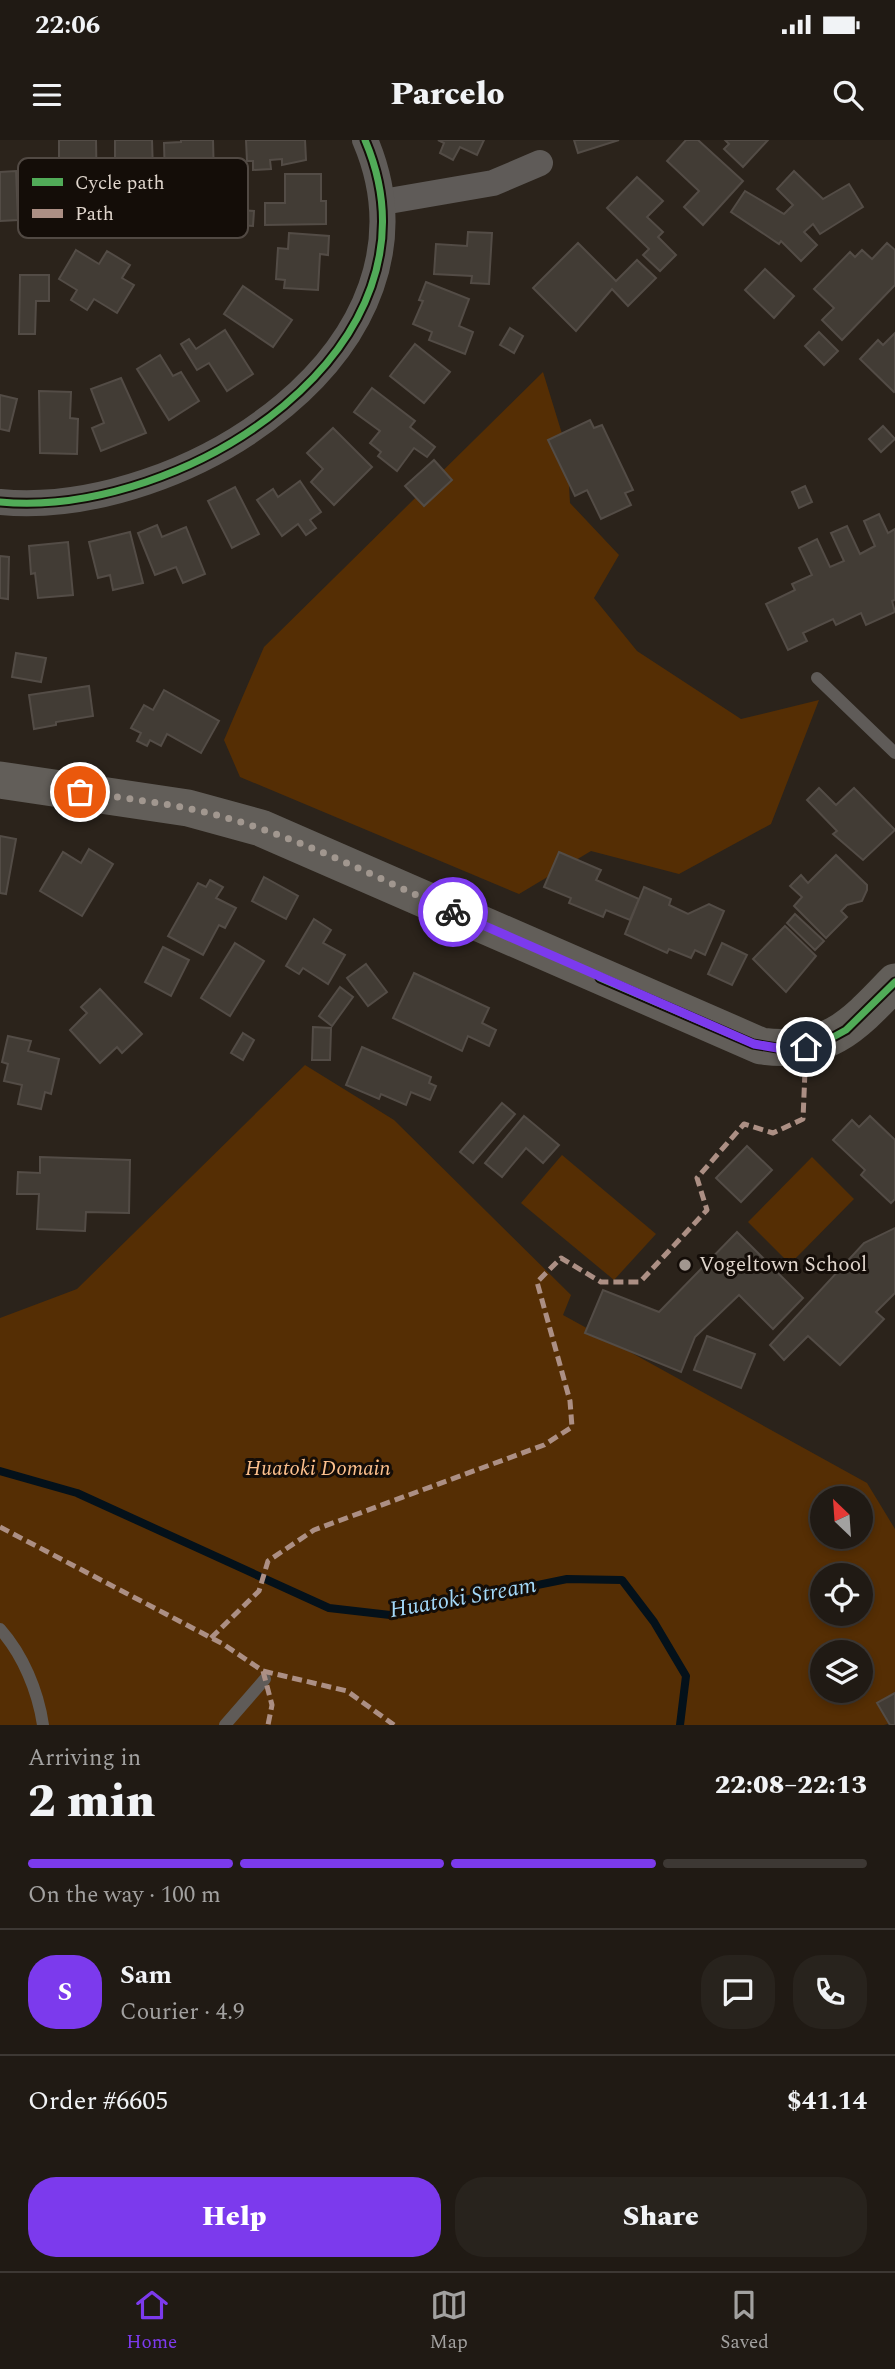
<!DOCTYPE html>
<meta charset="utf-8">
<style>
body{margin:0;font-family:Spectral,serif;background:#28231d;color:#f1f3f6;height:100vh;display:flex;flex-direction:column;font-size:26px;white-space:nowrap}
*{box-sizing:border-box;margin:0}
p{font-size:23px;color:#a2a1a0}
.icon{flex:none;width:38px;height:38px;fill:none;stroke:currentColor;stroke-width:2;stroke-linecap:round;stroke-linejoin:round}
.map{position:relative;height:1585px;overflow:hidden}
.side{display:flex;flex-direction:column;background:#201a14;flex:1}
.side>*{flex:none}
.needle{width:46px;rotate:335deg}
.tools{position:absolute;left:810px;top:1346px;display:grid;gap:14px}
.tools a{display:grid;place-items:center;width:63px;height:63px;border-radius:50%;background:#201a14;box-shadow:0 4px 10px #0003,0 0 0 2px #3d3834;font-size:35px}
.pin{position:absolute;display:grid;place-items:center;width:60px;height:60px;color:#fff;margin:-30px;border:4px solid #fff;border-radius:50%;box-shadow:0 2px 7px #0007}
.courier{position:absolute;display:grid;place-items:center;width:70px;height:70px;margin:-35px;border:5px solid #7c3aed;border-radius:50%;background:#fff;color:#222;box-shadow:0 2px 9px #0007}
.headline em{font-style:normal;font-weight:800}
.headline div{display:flex;flex-direction:column-reverse}
.headline{display:flex;align-items:center;justify-content:space-between;height:119px;padding:0 28px}
h1{font-size:46px;font-weight:800;line-height:52px}
.bar{display:grid;grid-template-columns:repeat(4,1fr);gap:10px 7px;align-content:center;height:84px;padding:0 28px}
.bar i{height:9px;border-radius:5px;background:#3d3834}
.bar .current{background:#7c3aed}
.bar p{grid-column:span 4}
.line{display:flex;align-items:center;gap:18px;padding:0 28px;border-top:2px solid #3d3834}
.line div{flex:1}
.round{display:grid;place-items:center;flex:none;width:74px;height:74px;border-radius:28px;background:#28231d}
.primary-button{display:flex;gap:14px;margin-top:auto;padding:14px 28px}
.primary-button a{flex:1;height:80px;border-radius:28px;background:#7c3aed;color:#fff;font-size:28px;font-weight:800;line-height:80px;text-align:center}
.primary-button a+a{background:#28231d;color:#f1f3f6}
.status{display:flex;justify-content:space-between;align-items:center;height:49px;padding:0 35px;background:#201a14;direction:ltr}
.status svg{height:19px;fill:currentColor}
header{display:flex;justify-content:space-between;align-items:center;height:91px;padding:0 28px;background:#201a14;font-size:32px;font-weight:800}
.dock{display:flex;justify-content:space-around;align-items:center;height:98px;border-top:2px solid #3d3834;background:#201a14;font-size:19px;color:#a2a1a0}
.dock a{display:grid;justify-items:center;gap:4px}
.dock .current{color:#7c3aed}
.map>svg:first-child{display:block}
.green{fill:#552e04;fill-rule:evenodd}
.lines{fill:none;stroke-linecap:round;stroke-linejoin:round}
.stream{stroke:#04111a;stroke-width:8}
.building{fill:#423c35;stroke:#534c46;stroke-width:2}
.lane{stroke:#5f5b58;stroke-width:12}
.street{stroke:#5f5b58;stroke-width:26}
.secondary{stroke:#625e59;stroke-width:37}
.quiet{stroke:#ac8f84;stroke-width:5;stroke-dasharray:10 5;stroke-linecap:butt}
.cycleway-casing{stroke:#140d08;stroke-width:11}
.cycleway{stroke:#51ab58;stroke-width:7}
.done{stroke:#a1978f;stroke-width:7;stroke-dasharray:0 12.6}
.route{stroke:#7c3aed;stroke-width:9}
.poi-dot{fill:#a1978f;stroke:#140d08;stroke-width:2.5}
.labels{text-anchor:middle;dominant-baseline:central;stroke-width:6;stroke-linejoin:round;paint-order:stroke}
.poi-label{font-size:21px;fill:#e0d6cd;stroke:#140d08;text-anchor:start}
.park-label{font-size:21px;font-style:italic;fill:#fcc08d;stroke:#140d08}
.water-label{font-size:23px;font-style:italic;fill:#a3d8f9;stroke:#140d08}
.key{fill:#140d08;stroke:#514943;stroke-width:2}
.key-label{font-size:19px;fill:#e0d6cd}
</style>
<div class="status"><b>22:06</b><svg viewBox="0 0 49 12"><path d="M0 12V9h3v3zM5 12V6h3v6zM10 12V3h3v9zM15 12V0h3v12zM26 1h20v11H26zM47 4h2v5h-2z"/></svg></div>
<header><svg class="icon" aria-label="menu" viewBox="0 0 24 24"><path d="M4 6h16M4 12h16M4 18h16"/></svg>Parcelo<svg class="icon" aria-label="search" viewBox="0 0 24 24"><circle cx="10" cy="10" r="6"/><path d="M15 15l6 6"/></svg></header>
<div class="map">
<svg width="895" height="1585" viewBox="0 0 895 1585">
<rect width="100%" height="100%" fill="#2b231b"/>
<g class="green">
<polygon points="543,232 567,310 570,363 619,415 594,458 637,511 741,579 819,560 771,684 679,734 591,711 519,754 240,637 224,600 264,507"/>
<path d="M305,925L394,980L571,1155L563,1175L867,1343L895,1389V1582L884,1585H0V1178L77,1149ZM822,1358H861V1396H822ZM822,1435H861V1474H822ZM822,1512H861V1550H822Z"/>
<polygon points="562,1015 656,1094 614,1140 521,1063"/>
<polygon points="812,1017 854,1059 790,1124 748,1082"/>
</g>
<g class="lines">
<polyline class="stream" points="0,1331 77,1353 329,1468 390,1475 567,1439 622,1440 654,1482 686,1536 680,1585"/>
</g>
<g class="building">
<polygon points="59,0 96,0 97,58 50,59 49,40 59,40"/>
<polygon points="115,0 152,0 154,63 131,64 131,52 106,52 105,27 115,26"/>
<polygon points="181,0 213,0 214,39 165,41 164,3 181,2"/>
<polygon points="246,0 305,0 306,20 282,25 282,19 270,20 271,29 253,30 253,21 247,21"/>
<polygon points="438,0 484,0 477,15 460,7 453,20 440,13 444,3"/>
<polygon points="574,0 619,0 578,13"/>
<polygon points="686,0 698,0 743,41 703,85 684,67 699,51 667,21"/>
<polygon points="725,0 768,0 743,27 724,9 729,4"/>
<polygon points="16,31 18,80 0,81 0,32"/>
<polygon points="794,31 823,59 849,44 863,67 820,94 813,84 804,92 817,105 801,121 781,101 779,104 731,72 745,51 784,74 793,65 777,49"/>
<polygon points="285,34 321,34 321,61 326,61 326,84 265,85 265,63 285,63"/>
<polygon points="637,37 663,61 647,77 663,92 658,97 676,115 660,131 643,115 649,109 607,68"/>
<polygon points="223,69 254,71 253,86 222,84"/>
<polygon points="468,92 492,93 489,144 471,143 472,136 434,134 436,104 467,106"/>
<polygon points="289,93 329,96 328,115 320,114 318,150 284,148 285,140 276,139 278,108 288,109"/>
<polygon points="578,103 616,141 637,120 656,138 628,166 612,149 576,191 533,148"/>
<polygon points="887,103 895,110 895,145 842,200 822,180 834,168 814,149 850,112 855,117 862,110 872,119"/>
<polygon points="76,110 99,124 107,111 130,125 122,138 134,145 117,173 94,159 87,170 71,160 77,150 59,139"/>
<polygon points="765,129 794,156 774,178 745,150"/>
<polygon points="20,135 49,135 49,161 36,161 35,194 19,194"/>
<polygon points="426,142 469,159 459,186 473,192 465,214 429,200 432,192 413,184 423,161 419,160"/>
<polygon points="243,146 292,180 273,207 224,174"/>
<polygon points="510,188 523,196 514,213 500,205"/>
<polygon points="225,190 253,234 227,251 209,223 197,230 181,204 189,199 196,209"/>
<polygon points="819,192 838,211 824,225 805,206"/>
<polygon points="895,193 895,251 894,252 860,219 878,200 883,205"/>
<polygon points="415,204 450,232 424,263 390,236"/>
<polygon points="160,215 173,236 181,232 199,261 169,280 137,229"/>
<polygon points="121,238 146,293 101,311 92,288 104,283 91,249"/>
<polygon points="372,248 415,281 410,287 435,307 427,317 414,308 397,331 378,316 381,312 370,303 380,291 354,272"/>
<polygon points="39,251 71,252 70,278 78,279 77,314 40,313"/>
<polygon points="0,255 17,259 9,291 0,289"/>
<polygon points="590,280 594,288 602,285 633,350 625,353 631,365 601,379 587,350 575,356 548,300"/>
<polygon points="883,286 895,299 881,312 869,299"/>
<polygon points="333,288 372,327 334,365 311,342 323,329 307,313"/>
<polygon points="434,320 452,340 424,366 405,346"/>
<polygon points="300,341 321,372 310,380 316,388 306,395 298,384 282,396 257,360 273,349 278,357"/>
<polygon points="805,346 812,362 799,368 792,352"/>
<polygon points="235,347 259,394 232,408 208,361"/>
<polygon points="879,374 888,393 895,389 895,460 892,461 895,472 866,485 861,473 836,485 833,479 803,493 807,501 788,510 766,464 795,450 792,444 812,435 799,408 817,399 830,427 844,421 831,393 847,386 860,414 875,406 864,381"/>
<polygon points="157,385 162,397 186,387 205,434 183,443 176,427 155,435 138,393"/>
<polygon points="130,392 143,443 113,450 110,435 98,438 89,402"/>
<polygon points="68,402 73,455 38,458 35,433 31,434 29,406"/>
<polygon points="0,416 9,417 8,459 0,458"/>
<polygon points="16,513 46,518 41,542 12,537"/>
<polygon points="89,546 93,576 56,582 56,585 34,589 29,555"/>
<polygon points="164,550 219,581 201,613 167,594 161,606 150,600 147,606 137,601 141,593 131,588 144,565 153,570"/>
<polygon points="819,648 836,665 854,648 895,690 863,720 833,694 837,691 807,660"/>
<polygon points="0,696 16,699 6,754 0,753"/>
<polygon points="89,709 113,724 82,776 40,751 63,712 81,723"/>
<polygon points="559,712 601,730 596,740 639,759 630,780 606,770 603,777 569,763 571,758 544,747"/>
<polygon points="836,715 867,745 867,750 862,761 847,765 841,771 847,777 826,798 794,766 802,757 790,746 801,735 808,743"/>
<polygon points="264,737 298,756 286,779 252,761"/>
<polygon points="210,740 223,747 216,758 236,768 225,788 219,785 203,815 168,796 198,743 206,747"/>
<polygon points="644,747 671,759 669,765 688,774 709,764 724,771 705,815 695,810 691,818 669,809 667,813 625,794"/>
<polygon points="795,774 824,801 815,810 787,783"/>
<polygon points="314,779 331,790 323,803 345,815 328,844 303,828 299,834 286,826"/>
<polygon points="785,786 816,816 786,852 753,819"/>
<polygon points="235,803 264,821 230,876 201,858"/>
<polygon points="722,803 747,815 732,845 708,834"/>
<polygon points="163,807 189,820 171,856 145,842"/>
<polygon points="366,824 387,852 368,866 347,838"/>
<polygon points="414,833 489,868 482,883 496,890 489,906 468,896 462,911 393,878"/>
<polygon points="340,847 353,857 332,886 319,876"/>
<polygon points="100,849 142,894 122,913 117,907 100,923 70,890 87,873 81,867"/>
<polygon points="313,887 331,888 330,920 312,920"/>
<polygon points="243,893 254,900 243,920 231,913"/>
<polygon points="8,896 31,901 28,911 59,919 51,954 45,952 41,969 18,964 22,945 4,941 8,924 2,922"/>
<polygon points="362,907 431,937 429,943 436,946 430,960 411,952 406,965 381,954 379,959 346,945"/>
<polygon points="502,963 515,974 473,1023 460,1012"/>
<polygon points="524,976 559,1005 543,1023 526,1008 502,1037 485,1023"/>
<polygon points="870,976 895,1000 895,1059 891,1063 861,1035 865,1030 833,1000 852,980 859,987"/>
<polygon points="747,1006 772,1030 741,1062 716,1038"/>
<polygon points="40,1017 130,1020 129,1073 86,1072 85,1091 37,1089 39,1054 17,1054 18,1032 40,1033"/>
<polygon points="895,1088 895,1153 876,1172 884,1179 840,1225 808,1196 784,1220 770,1205 864,1103"/>
<polygon points="737,1092 803,1158 773,1189 739,1155 695,1197 681,1232 585,1193 603,1150 659,1172"/>
<polygon points="707,1196 755,1214 741,1248 694,1230"/>
<polygon points="895,1553 895,1585 890,1585 877,1563"/>
</g>
<g class="lines">
<g class="lane">
<polyline points="817,538 895,613"/>
<path d="M0,1489C23,1515 38,1551 43,1585"/>
<polyline points="225,1585 265,1539"/>
</g>
<g class="street">
<polyline points="383,62 493,43 540,23"/>
<path d="M0,362C182,379 454,208 365,0"/>
</g>
<path class="secondary" d="M0,640L188,668L261,688L761,906C827,915 853,886 895,842"/>
<g class="quiet">
<polyline points="0,1387 223,1504 263,1531 272,1565 268,1585"/>
<polyline points="211,1498 259,1451 268,1421 314,1390 544,1305 572,1287 570,1261 537,1142 561,1118 601,1142 640,1142 707,1070 697,1038 744,984 773,993 803,979 806,907"/>
<polyline points="263,1531 347,1551 394,1585"/>
</g>
<defs>
<g id="cycleway">
<path d="M0,362C182,379 454,208 365,0"/>
<polyline points="600,838 753,904 783,909 826,901 846,890 895,842"/>
</g>
</defs>
<use href="#cycleway" class="cycleway-casing"/>
<use href="#cycleway" class="cycleway"/>
</g>
<g class="lines">
<path class="done" d="M80,652C129,659 179,664 227,678C305,700 380,739 453,772"/>
<polyline class="route" points="453,772 754,904 783,909 806,907"/>
</g>
<circle class="poi-dot" cx="685" cy="1125" r="7"/>
<g class="labels">
<g class="poi-label">
<text x="699" y="1125">Vogeltown School</text>
</g>
<g class="park-label">
<text x="318" y="1329">Huatoki Domain</text>
</g>
<g class="water-label">
<text transform="translate(463 1458) rotate(-10)">Huatoki Stream</text>
</g>
</g>
<rect x="18" y="18" width="230" height="80" rx="10" class="key"/>
<rect x="32" y="38" width="31" height="8" fill="#51ab58"/>
<rect x="32" y="69" width="31" height="9" fill="#ac8f84"/>
<g class="key-label">
<text x="75" y="49">Cycle path</text>
<text x="75" y="80">Path</text>
</g>
</svg>
<div class="tools">
<a><svg class="needle" viewBox="-14 -14 28 28"><path d="M0-13l5 13h-10z" fill="#e53935"/><path d="M0 13l5-13h-10z" fill="#a2a1a0"/></svg></a>
<a><svg class="icon" aria-label="locate" viewBox="0 0 24 24"><circle cx="12" cy="12" r="6"/><path d="M12 2v4M12 18v4M2 12h4M18 12h4"/></svg></a>
<a><svg class="icon" aria-label="layers" viewBox="0 0 24 24"><path d="M12 4l9 5-9 5-9-5zM3 14l9 5 9-5"/></svg></a>
</div>
<div class="pin" style="left:80px;top:652px;background:#ea580c"><svg class="icon" aria-label="bag" viewBox="0 0 24 24"><path d="M5 8h14l-1 12H6zM9 8a3 3 0 0 1 6 0"/></svg></div>
<div class="pin" style="left:806px;top:907px;background:#1f2937"><svg class="icon" aria-label="home" viewBox="0 0 24 24"><path d="M3 11l9-7 9 7M6 9v11h12V9"/></svg></div>
<div class="courier" style="left:453px;top:772px"><svg class="icon" aria-label="bike" viewBox="0 0 24 24"><circle cx="6" cy="16" r="4"/><circle cx="18" cy="16" r="4"/><path d="M6 16l4-8h5l3 8M10 8l3 8H6M13 5h3"/></svg></div>
</div>
<section class="side">
<div class="headline"><div><h1>2 min</h1><p>Arriving in</p></div><em>22:08–22:13</em></div>
<div class="bar"><i class="current"></i><i class="current"></i><i class="current"></i><i></i><p>On the way · 100 m</p></div>
<div class="line" style="height:126px"><b class="round" style="background:#7c3aed;color:#fff">S</b><div><b>Sam</b><p>Courier · 4.9</p></div><a class="round"><svg class="icon" aria-label="chat" viewBox="0 0 24 24"><path d="M4 5h16v11H9l-5 4z"/></svg></a><a class="round"><svg class="icon" aria-label="phone" viewBox="0 0 24 24"><path d="M5 4h4l2 5-3 2q2 4 5 5l2-3 5 2v4C11 20 4 13 5 4z"/></svg></a></div>
<div class="line" style="height:91px"><div>Order #6605</div><b>$41.14</b></div>
<div class="primary-button"><a>Help</a><a>Share</a></div>
</section>
<nav class="dock">
<a class="current"><svg class="icon" aria-label="home" viewBox="0 0 24 24"><path d="M3 11l9-7 9 7M6 9v11h12V9"/></svg>Home</a>
<a><svg class="icon" aria-label="map" viewBox="0 0 24 24"><path d="M3 6l6-2 6 2 6-2v14l-6 2-6-2-6 2zM9 4v14M15 6v14"/></svg>Map</a>
<a><svg class="icon" aria-label="saved" viewBox="0 0 24 24"><path d="M7 4h10v16l-5-4-5 4z"/></svg>Saved</a>
</nav>
